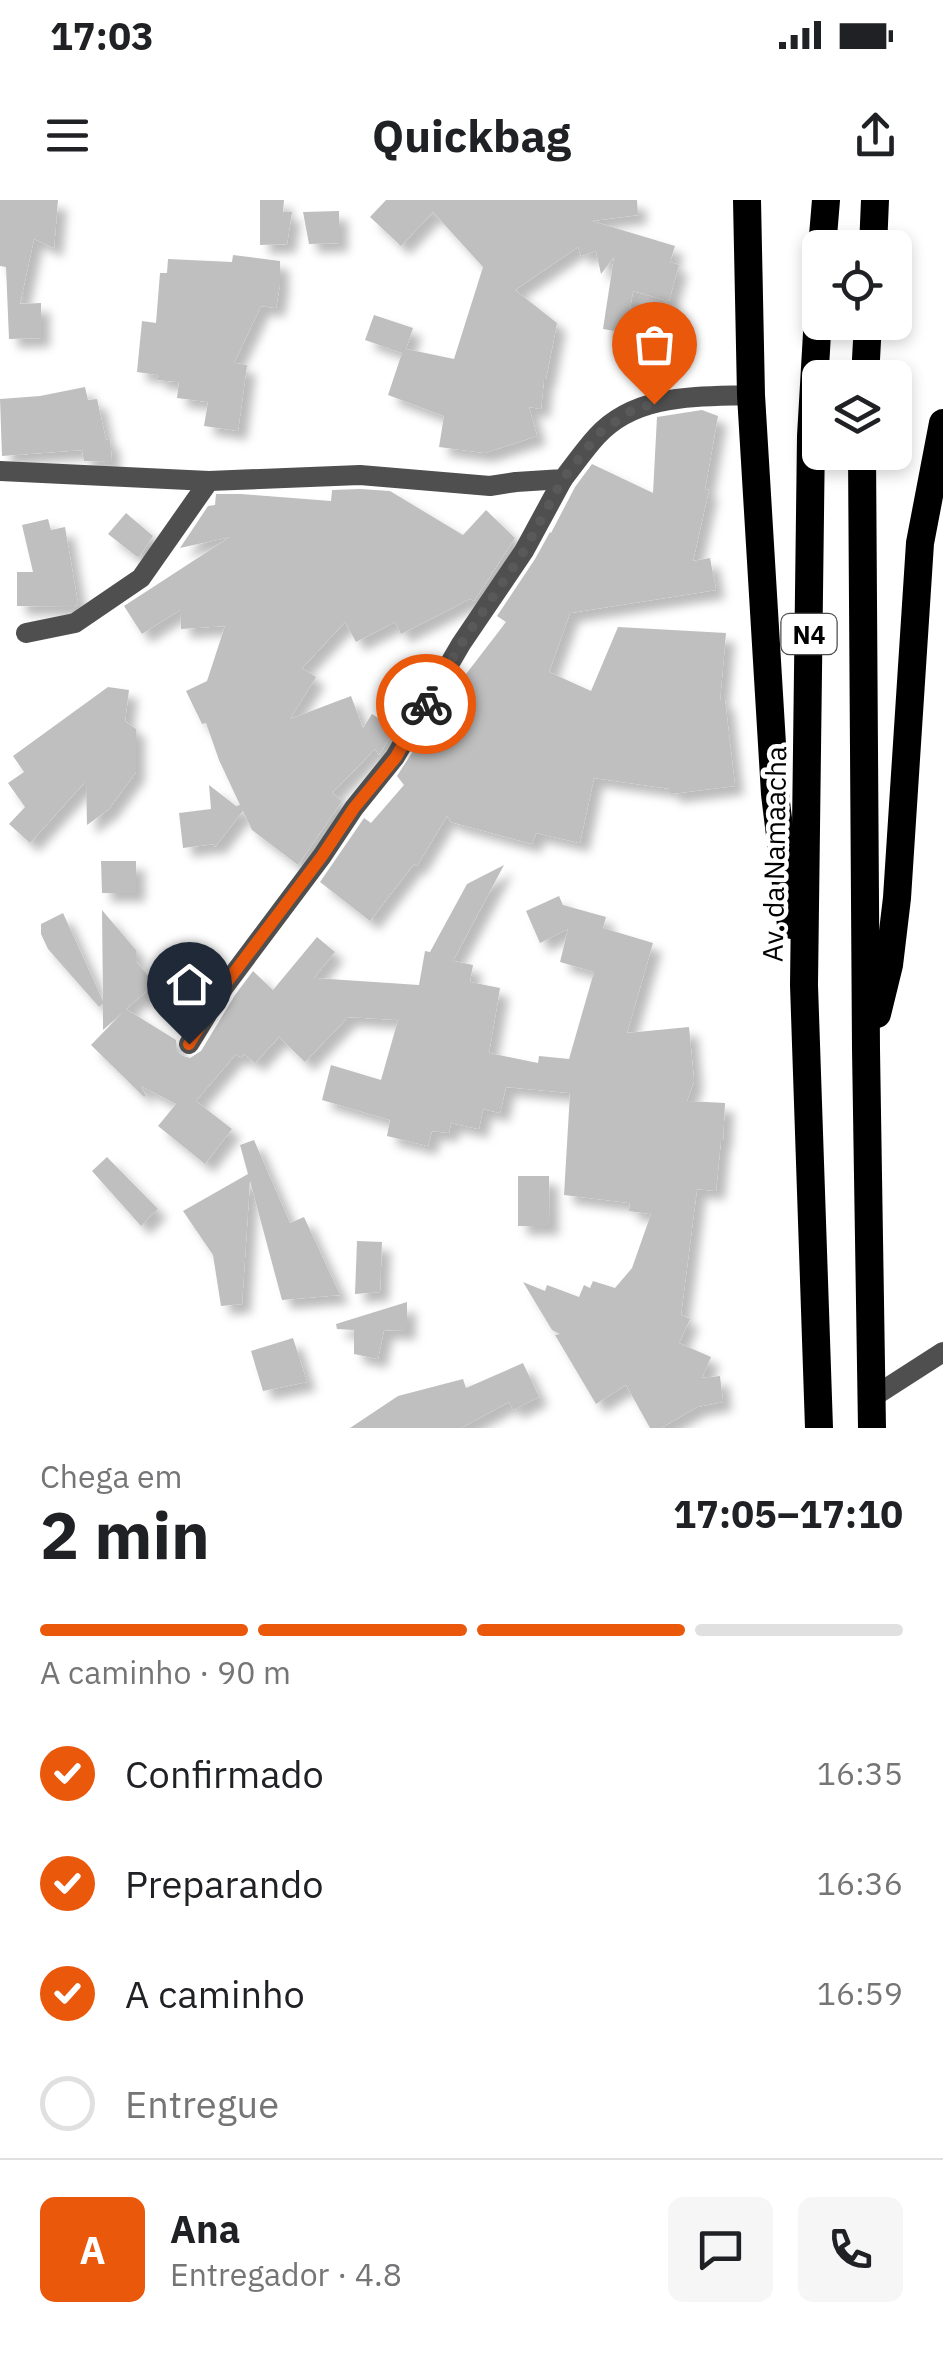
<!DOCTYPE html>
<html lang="pt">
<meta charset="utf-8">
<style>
body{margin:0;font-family:"IBM Plex Sans",sans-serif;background:#f6f6f6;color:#202124;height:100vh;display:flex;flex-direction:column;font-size:38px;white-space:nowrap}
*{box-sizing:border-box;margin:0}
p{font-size:32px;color:#757577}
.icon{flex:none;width:55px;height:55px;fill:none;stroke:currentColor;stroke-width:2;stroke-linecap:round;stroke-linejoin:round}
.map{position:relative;height:1228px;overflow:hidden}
.details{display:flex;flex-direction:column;background:#fff;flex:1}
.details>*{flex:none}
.controls{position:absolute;left:802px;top:30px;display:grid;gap:20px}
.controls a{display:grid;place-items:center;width:110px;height:110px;border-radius:15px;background:#fff;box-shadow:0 5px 15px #0003;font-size:50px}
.pin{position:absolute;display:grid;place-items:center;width:85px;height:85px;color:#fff;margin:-102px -42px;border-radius:50% 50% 50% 0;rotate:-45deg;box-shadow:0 0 10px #0007}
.pin .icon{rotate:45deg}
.courier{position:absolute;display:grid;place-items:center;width:100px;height:100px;margin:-50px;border:8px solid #ea580c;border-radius:50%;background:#fff;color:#222;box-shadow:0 2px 12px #0007}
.summary em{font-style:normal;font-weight:700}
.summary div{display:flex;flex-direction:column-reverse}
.summary{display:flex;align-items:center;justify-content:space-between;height:170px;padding:0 40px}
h1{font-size:65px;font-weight:700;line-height:75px}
.bar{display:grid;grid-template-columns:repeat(4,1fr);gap:15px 10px;align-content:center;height:120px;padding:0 40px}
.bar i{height:12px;border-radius:8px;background:#e0e0e0}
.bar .active{background:#ea580c}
.bar p{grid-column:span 4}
.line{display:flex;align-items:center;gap:25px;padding:0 40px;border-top:2px solid #e0e0e0}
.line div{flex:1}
.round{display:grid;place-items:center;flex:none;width:105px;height:105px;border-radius:15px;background:#f6f6f6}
ol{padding:0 40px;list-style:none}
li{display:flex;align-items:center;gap:30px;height:110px}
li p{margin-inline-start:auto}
li .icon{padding:10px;border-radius:50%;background:#ea580c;color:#fff;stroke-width:4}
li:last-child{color:#757577}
li i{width:55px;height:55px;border:5px solid #e0e0e0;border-radius:50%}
.status{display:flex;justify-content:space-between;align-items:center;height:70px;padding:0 50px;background:#fff;direction:ltr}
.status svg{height:28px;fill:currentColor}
header{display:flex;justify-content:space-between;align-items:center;height:130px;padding:0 40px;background:#fff;font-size:45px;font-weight:700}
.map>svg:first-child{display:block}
.building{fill:#bfbfbf;filter:url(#shadow)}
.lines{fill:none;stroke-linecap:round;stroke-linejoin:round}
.minor{stroke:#4f4f4f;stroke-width:20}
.trunk{stroke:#000;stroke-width:28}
.done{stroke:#595959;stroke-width:10;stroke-dasharray:0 18}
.route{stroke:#ea580c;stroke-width:12}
.labels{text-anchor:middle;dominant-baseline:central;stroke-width:9;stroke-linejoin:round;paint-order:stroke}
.shield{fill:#fff;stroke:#4c4c4c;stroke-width:2.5}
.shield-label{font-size:25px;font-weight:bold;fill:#000}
.street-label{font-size:28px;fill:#000;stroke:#fff}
</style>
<div class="status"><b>17:03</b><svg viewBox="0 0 49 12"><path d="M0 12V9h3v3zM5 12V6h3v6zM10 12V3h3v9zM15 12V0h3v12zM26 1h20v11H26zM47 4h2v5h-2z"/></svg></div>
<header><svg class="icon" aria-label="menu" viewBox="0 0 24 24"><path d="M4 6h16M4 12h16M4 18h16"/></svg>Quickbag<svg class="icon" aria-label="share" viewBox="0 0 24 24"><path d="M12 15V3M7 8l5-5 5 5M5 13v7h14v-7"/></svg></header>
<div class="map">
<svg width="943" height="1228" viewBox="0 0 943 1228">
<defs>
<filter id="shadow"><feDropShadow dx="9" dy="9" stdDeviation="5" flood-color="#0004"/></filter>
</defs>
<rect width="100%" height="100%" fill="#fff"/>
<g class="building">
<polygon points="0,0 58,0 54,48 34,39 20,104 41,103 41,138 9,139 6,67 0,66"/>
<polygon points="260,0 284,0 283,12 292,12 287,44 260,45"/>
<polygon points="386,0 637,0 638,15 592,21 675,46 670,62 679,65 669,101 633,91 626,133 603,129 614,57 601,74 596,51 581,56 578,47 515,90 557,123 546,179 544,179 541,209 529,207 537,236 485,253 439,247 444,216 388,195 402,153 365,140 374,115 413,128 406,149 454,159 483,67 433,12 401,46 370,17"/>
<polygon points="339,11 339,43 309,44 303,12"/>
<polygon points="233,55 280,61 280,84 276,108 261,106 234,163 247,165 238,231 204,226 208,202 177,198 179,182 157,180 158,175 137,172 142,121 156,123 160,73 167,73 168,59 232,62"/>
<polygon points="85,187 88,200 97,199 106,240 110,239 112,262 84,261 82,250 2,256 0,199 40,196"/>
<polygon points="702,210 718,216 705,289 709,290 693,361 710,358 716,390 570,413 549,472 591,491 618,427 726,433 720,500 725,500 735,586 671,594 671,589 594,578 580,643 536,633 532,644 451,622 447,616 417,666 414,664 370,721 320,682 364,618 371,623 404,585 397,576 431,523 444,532 436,513 458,476 463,478 506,422 497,416 535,359 550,332 551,333 575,287 592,264 653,293 657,217"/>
<polygon points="360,289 390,291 463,335 486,310 515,338 474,401 470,399 401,434 395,422 356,442 345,422 302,468 316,477 290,519 351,496 363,528 372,514 395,529 379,555 375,549 332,593 342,601 298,665 252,630 243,611 215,647 214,644 183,648 179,613 211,609 209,585 236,606 240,605 219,560 206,523 202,524 186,491 207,481 225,426 181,429 180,410 142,434 124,406 230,337 180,348 208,306 215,305 216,294 241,294 331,301 332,290"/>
<polygon points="126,313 153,336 140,356 136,356 108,334"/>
<polygon points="48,319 51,330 65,327 78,404 74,407 17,406 17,372 33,372 22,325"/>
<polygon points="108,487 129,490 125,521 136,529 136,572 109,609 87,625 86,581 30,643 9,624 25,607 8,583 24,572 13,556"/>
<polygon points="101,661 136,661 136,693 102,693"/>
<polygon points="504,665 453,761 473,765 470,782 500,788 489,853 538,863 539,856 569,859 594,772 560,762 568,729 540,743 526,711 559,696 563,705 606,717 603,728 653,743 627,833 689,827 694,881 687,901 725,903 723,940 721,940 716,991 697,989 681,1115 690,1119 679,1143 711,1157 702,1178 720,1176 723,1202 697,1207 661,1228 650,1228 626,1185 596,1204 555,1135 560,1134 552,1130 523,1082 545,1091 547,1085 579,1097 584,1085 590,1088 593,1081 615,1088 632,1068 651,1014 629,1011 630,1003 564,995 570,893 506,887 500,913 483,909 479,929 451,923 449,933 432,931 428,946 387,936 390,920 322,900 331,865 381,880 398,820 348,817 305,862 279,837 255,863 244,854 241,858 236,854 196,901 232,929 205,964 158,926 176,904 141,886 146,896 144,897 91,845 124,811 103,830 103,804 99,807 48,749 41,734 41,724 63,713 103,801 102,710 136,750 136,761 155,784 126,809 176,840 177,851 183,856 190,858 201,851 235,795 253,771 273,790 317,737 335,752 314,778 419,785 425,751 430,752 467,684"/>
<polygon points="254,940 290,1023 304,1017 340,1095 282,1100 250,981 242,1104 221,1106 213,1055 183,1011 248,974 240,945"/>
<polygon points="107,957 158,1009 141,1026 92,971"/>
<polygon points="518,976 549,976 550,1026 518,1026"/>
<polygon points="357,1041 382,1042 380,1092 355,1094"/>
<polygon points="407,1102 407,1131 384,1130 378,1159 354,1154 354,1130 337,1129 336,1124"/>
<polygon points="293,1138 307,1182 263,1191 251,1151"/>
<polygon points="523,1163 539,1197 513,1210 509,1202 461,1228 350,1228 398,1196 463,1179 466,1188"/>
</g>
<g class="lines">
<g class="minor">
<path d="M0,271L209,281L360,275L490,286L516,282L563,279C574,265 585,249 597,236C636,193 698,197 751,195"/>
<polyline points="26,433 75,423 141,378 209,281"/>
<polyline points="189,844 224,787 322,656 354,608 395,557 461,444 524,351 563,279"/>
<polyline points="873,1197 943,1152"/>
</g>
<g class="trunk">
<polyline points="747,0 751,195 775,594 791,725"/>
<polyline points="822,48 826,0"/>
<polyline points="873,48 875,0"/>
<polyline points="865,178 868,122"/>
<polyline points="862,252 866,849 872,1228"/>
<polyline points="877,814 889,765 897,698 920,343 943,223"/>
<polyline points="819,1228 804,785 811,236 820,82"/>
</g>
</g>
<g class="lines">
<polyline class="done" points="426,504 461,444 524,351 563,279 599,233 634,209 654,204"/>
<polyline class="route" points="189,844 224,786 322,656 354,608 396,557 426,504"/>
</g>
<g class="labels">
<rect class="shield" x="781.5" y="414" width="55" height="40" rx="8"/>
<g class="shield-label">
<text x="809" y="434">N4</text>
</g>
<g class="street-label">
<text transform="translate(774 654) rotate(-89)">Av. da Namaacha</text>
</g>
</g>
</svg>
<div class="controls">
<a><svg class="icon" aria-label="locate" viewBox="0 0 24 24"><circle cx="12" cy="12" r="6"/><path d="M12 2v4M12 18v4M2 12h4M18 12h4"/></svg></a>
<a><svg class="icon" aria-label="layers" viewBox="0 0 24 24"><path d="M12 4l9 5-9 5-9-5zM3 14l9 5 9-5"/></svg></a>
</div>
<div class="pin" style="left:654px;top:204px;background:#ea580c"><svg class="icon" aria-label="bag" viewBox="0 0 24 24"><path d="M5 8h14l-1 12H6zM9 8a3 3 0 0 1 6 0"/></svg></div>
<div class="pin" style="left:189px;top:844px;background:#1f2937"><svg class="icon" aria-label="home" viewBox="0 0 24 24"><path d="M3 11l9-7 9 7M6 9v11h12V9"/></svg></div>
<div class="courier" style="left:426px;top:504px"><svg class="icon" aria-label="bike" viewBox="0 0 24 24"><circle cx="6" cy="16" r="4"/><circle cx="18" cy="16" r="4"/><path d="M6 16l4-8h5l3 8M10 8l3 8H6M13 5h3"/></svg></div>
</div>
<section class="details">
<div class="summary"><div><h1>2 min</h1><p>Chega em</p></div><em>17:05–17:10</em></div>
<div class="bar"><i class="active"></i><i class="active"></i><i class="active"></i><i></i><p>A caminho · 90 m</p></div>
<ol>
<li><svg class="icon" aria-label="check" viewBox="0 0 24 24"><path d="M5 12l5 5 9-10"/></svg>Confirmado<p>16:35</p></li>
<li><svg class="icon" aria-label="check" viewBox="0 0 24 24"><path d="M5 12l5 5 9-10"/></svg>Preparando<p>16:36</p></li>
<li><svg class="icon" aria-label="check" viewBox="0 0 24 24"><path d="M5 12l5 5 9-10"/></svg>A caminho<p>16:59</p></li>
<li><i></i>Entregue</li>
</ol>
<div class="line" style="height:180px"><b class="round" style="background:#ea580c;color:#fff">A</b><div><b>Ana</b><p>Entregador · 4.8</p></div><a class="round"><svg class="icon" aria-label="chat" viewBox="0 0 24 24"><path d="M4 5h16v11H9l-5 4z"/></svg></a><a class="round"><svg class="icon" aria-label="phone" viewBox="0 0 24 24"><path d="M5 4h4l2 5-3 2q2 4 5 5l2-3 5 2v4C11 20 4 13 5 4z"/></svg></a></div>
</section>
